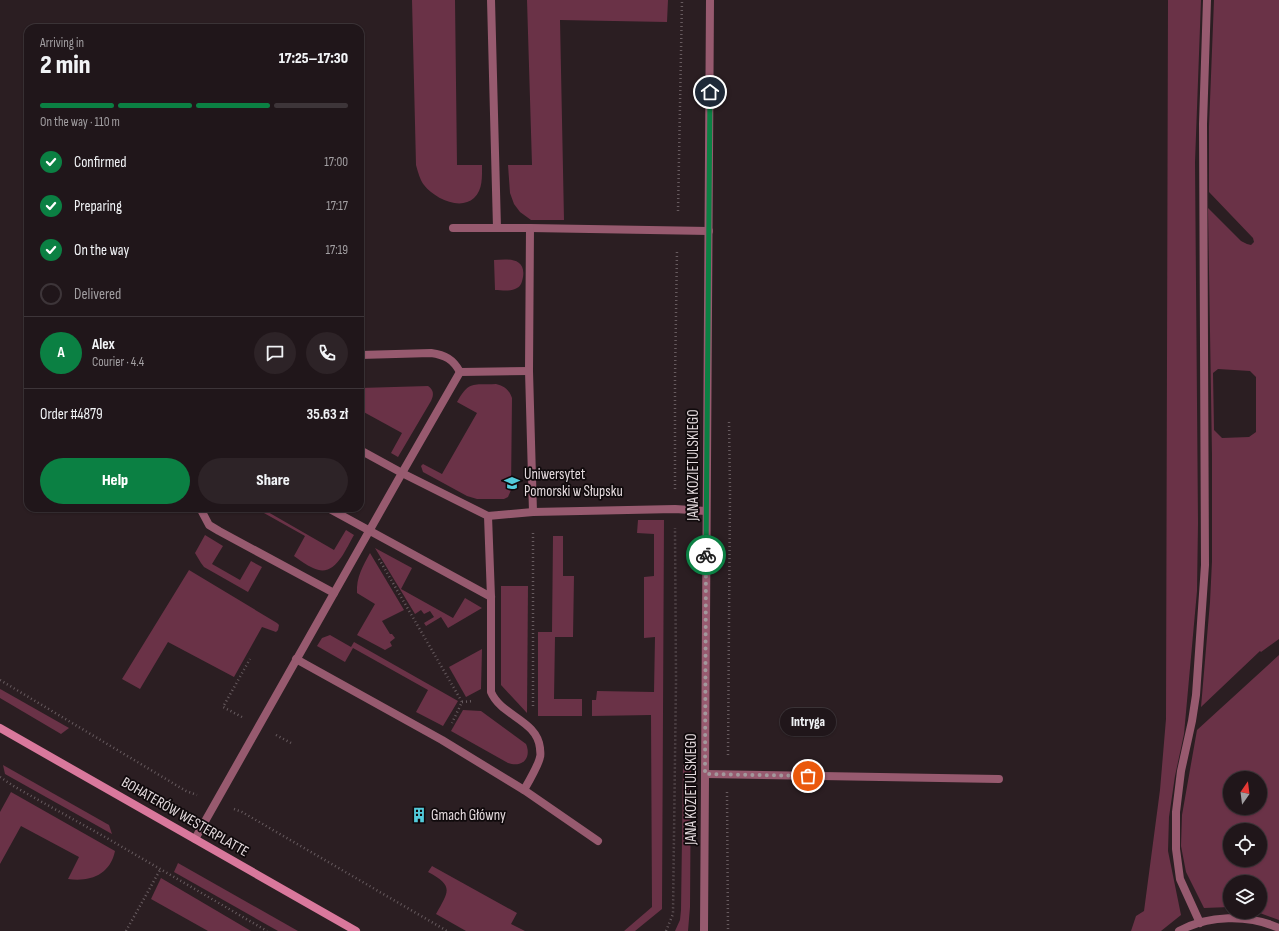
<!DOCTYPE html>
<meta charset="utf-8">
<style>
body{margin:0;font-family:"Sofia Sans Condensed",sans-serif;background:#2d2327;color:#f1f3f6;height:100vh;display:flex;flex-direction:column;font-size:15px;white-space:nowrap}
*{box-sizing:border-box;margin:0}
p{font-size:13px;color:#a29fa2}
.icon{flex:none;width:22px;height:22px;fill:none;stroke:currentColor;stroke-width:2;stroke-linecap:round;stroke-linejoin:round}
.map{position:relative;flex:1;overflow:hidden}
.details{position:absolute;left:24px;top:24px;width:340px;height:488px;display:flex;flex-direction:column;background:#20161a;border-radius:12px;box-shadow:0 1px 3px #0004,0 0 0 1px #3d3539}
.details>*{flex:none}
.needle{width:26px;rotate:14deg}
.tools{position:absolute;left:1223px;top:771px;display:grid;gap:8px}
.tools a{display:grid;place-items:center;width:44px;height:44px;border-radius:50%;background:#20161a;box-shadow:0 1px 3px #0004,0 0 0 1px #3d3539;font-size:20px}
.pin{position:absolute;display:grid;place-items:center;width:34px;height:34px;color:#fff;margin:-17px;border:2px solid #fff;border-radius:50%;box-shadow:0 1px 4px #0007}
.courier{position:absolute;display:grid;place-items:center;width:40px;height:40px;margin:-20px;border:3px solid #0b8043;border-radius:50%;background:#fff;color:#222;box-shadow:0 1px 5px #0007}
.bubble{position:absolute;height:28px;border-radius:14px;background:#20161a;box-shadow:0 1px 3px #0004,0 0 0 1px #3d3539;font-size:13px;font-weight:800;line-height:28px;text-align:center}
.head em{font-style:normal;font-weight:800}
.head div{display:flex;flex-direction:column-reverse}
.head{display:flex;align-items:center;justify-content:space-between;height:68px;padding:0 16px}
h1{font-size:26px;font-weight:800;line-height:30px}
.bar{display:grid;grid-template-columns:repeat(4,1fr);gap:6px 4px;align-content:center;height:48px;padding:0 16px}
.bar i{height:5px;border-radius:3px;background:#3d3539}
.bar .selected{background:#0b8043}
.bar p{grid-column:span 4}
.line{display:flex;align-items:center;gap:10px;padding:0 16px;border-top:1px solid #3d3539}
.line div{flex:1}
.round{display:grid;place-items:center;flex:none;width:42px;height:42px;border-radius:21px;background:#2d2327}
ol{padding:0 16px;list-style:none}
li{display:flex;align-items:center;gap:12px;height:44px}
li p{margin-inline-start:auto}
li .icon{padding:4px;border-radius:50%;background:#0b8043;color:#fff;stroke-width:4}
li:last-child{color:#a29fa2}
li i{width:22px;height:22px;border:2px solid #3d3539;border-radius:50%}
.action{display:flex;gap:8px;margin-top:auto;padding:8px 16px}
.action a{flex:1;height:46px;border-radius:24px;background:#0b8043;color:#fff;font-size:16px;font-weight:800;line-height:46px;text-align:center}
.action a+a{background:#2d2327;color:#f1f3f6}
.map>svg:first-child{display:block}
.green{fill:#6a3247;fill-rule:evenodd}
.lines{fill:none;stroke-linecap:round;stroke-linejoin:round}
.path{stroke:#675b5f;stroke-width:2.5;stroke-dasharray:1 3;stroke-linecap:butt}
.service{stroke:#975a6f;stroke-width:8}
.tertiary{stroke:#975a6f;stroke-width:8}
.secondary{stroke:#d9789c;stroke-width:8}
.done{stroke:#a3989c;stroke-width:4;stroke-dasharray:0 7.2}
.route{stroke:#0b8043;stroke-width:5}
.labels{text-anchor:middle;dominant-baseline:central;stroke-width:3.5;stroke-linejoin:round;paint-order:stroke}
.street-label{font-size:15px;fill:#e4dadd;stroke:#100a0c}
.poi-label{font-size:15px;fill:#e4dadd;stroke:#100a0c;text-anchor:start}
</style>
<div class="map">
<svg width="1279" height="931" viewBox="0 0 1279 931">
<rect width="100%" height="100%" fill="#2b1e22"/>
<g class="green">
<path d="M412,0H455L457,165H482C482,176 483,190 474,198C460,211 434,198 424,185C420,180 418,172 416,165Z"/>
<polygon points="527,0 668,0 667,22 560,20 564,220 531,220 520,212 514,204 510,193 508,165 532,165"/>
<polygon points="1168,0 1201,0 1195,162 1198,523 1197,591 1184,734 1175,776 1169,817 1168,851 1181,915 1161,931 1131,931 1136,916 1144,911 1160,790 1166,719"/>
<path d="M1214,0H1279V639L1261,652L1260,651L1201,707L1210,602L1212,561V455L1208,208L1241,241L1247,244L1251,245L1254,242L1253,238L1209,192V126ZM1218,369L1250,371L1256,377V432L1249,437L1222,438L1214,430L1213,373Z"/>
<path d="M494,260C507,259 526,257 523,277C522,282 521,286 517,288C511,292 501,290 495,290Z"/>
<path d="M496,384C505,386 509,390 512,398L511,490L508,497L504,499H477L467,496L423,472L421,466L423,464L442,474L477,413L457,402C469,380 474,385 496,384Z"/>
<path d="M428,386C434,390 434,395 431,401L398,457L391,453L402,433L360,410V388Z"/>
<path d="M255,508H261L334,550L346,530L354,535C345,550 335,579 313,568C306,565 300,560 294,556L305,536Z"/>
<polygon points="638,520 664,520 662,909 635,931 624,931 652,907 651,715 592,716 592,700 596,700 597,691 654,692 655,637 644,638 644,577 654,576 654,534 637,533"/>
<polygon points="205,535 223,546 212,564 240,580 251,561 262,567 248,592 204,567 201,563 195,553"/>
<polygon points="553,536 563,536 563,576 574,576 573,637 555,637 554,699 582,699 582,716 538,716 538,632 552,632"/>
<polygon points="375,548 412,568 401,589 453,618 465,598 482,608 448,628 441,617 426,626 424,623 434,617 430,611 424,614 421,610 415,614"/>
<path d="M370,553L404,610L382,621L390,634H392L395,638L390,642L392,646L385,650L357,635L375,604L357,593C356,577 363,566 370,553Z"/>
<polygon points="189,570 277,623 279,625 278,630 276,632 262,627 234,677 168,642 140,689 122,679"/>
<polygon points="501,586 528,586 527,713 501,685"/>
<polygon points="330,635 351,647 354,642 458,701 443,726 416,712 428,690 353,648 345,662 317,646 322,638"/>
<polygon points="482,649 481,689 466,697 449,667"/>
<path d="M1279,655V920L1257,912H1260V882H1230V907L1204,908L1186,872L1181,846L1182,815L1197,730ZM1230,778H1260V808H1230ZM1230,830H1260V860H1230Z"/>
<polygon points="0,689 2,690 69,728 61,734 0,698"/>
<path d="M463,710L481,711L526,744C532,758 522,768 508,763L451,731Z"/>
<polygon points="3,765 109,825 112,834 5,774"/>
<polygon points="683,765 691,765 690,907 688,931 675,931 680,920 681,910"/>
<path d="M11,792L115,851C110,875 90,882 68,879L79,857L21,826L0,864V812Z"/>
<polygon points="178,863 298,931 278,931 174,872"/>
<path d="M432,866L517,913L511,924L525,931H466L436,914C449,891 454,886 428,872Z"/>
<polygon points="161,878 251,931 208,931 151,899"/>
</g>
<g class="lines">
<g class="path">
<polyline points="678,211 682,0"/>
<polyline points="675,489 675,378 677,250"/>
<polyline points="379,559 462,702 452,723"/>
<polyline points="0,680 186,791 197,795"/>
<polyline points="462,702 474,701"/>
<polyline points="533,706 533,531"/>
<polyline points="242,717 223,707 250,659"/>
<polyline points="276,735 293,744"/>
<polyline points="728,755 730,492 729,420"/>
<polyline points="0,777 15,787 105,837 267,931"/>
<polyline points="727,792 728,931"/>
<polyline points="234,809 242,812 447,931"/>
<polyline points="126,931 160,870"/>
<polyline points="666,931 673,914 676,680 675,528"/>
</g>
<g class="service">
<polyline points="491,0 497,228"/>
<polyline points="453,228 530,228 709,231"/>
<polyline points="530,228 529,371 533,512"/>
<path d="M360,355L431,353C445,355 453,359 460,372"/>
<polyline points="360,450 402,473 460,372 529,371"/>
<polyline points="200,508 209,525 219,531 334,593"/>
<polyline points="328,508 491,597"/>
<path d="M488,516L491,597V692C501,716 537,720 540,748C540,751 541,755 540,757C539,764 528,783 524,790"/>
<polyline points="296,659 442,740 524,790 598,841"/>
<polyline points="705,774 999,779"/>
<polyline points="195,839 402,473 488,516 533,512 675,509 706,511"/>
<polyline points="1200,923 1180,879 1176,849 1176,812 1181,771 1192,721 1196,695 1205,565 1203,124 1207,0"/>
<path d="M1179,931C1208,915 1248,914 1279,928"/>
</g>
<polyline class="tertiary" points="704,931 710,0"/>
<polyline class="secondary" points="0,728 356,931"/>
</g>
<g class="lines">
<polyline class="done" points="706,555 705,774 808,776"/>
<polyline class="route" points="706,555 710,92"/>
</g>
<defs>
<symbol id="university-bare" viewBox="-9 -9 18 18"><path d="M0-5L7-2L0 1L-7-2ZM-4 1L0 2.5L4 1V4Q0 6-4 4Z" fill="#53cbdb" stroke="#100a0c" stroke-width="2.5" paint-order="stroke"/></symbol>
<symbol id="building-bare" viewBox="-9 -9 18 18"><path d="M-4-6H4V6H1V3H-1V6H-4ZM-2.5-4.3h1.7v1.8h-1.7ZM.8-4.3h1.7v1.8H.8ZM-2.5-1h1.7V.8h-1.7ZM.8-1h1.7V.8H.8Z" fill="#53cbdb" stroke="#100a0c" stroke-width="2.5" paint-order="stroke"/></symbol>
</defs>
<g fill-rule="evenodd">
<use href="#university-bare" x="501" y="472" width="22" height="22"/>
<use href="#building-bare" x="408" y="804" width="22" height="22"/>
</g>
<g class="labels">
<g class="street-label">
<text transform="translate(693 465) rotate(-90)">JANA KOZIETULSKIEGO</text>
<text transform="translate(691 789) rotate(-90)">JANA KOZIETULSKIEGO</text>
<text transform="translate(185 817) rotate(30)">BOHATERÓW WESTERPLATTE</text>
</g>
<g class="poi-label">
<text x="524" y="474">Uniwersytet<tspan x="524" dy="17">Pomorski w Słupsku</tspan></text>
<text x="431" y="815">Gmach Główny</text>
</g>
</g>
</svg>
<div class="tools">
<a><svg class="needle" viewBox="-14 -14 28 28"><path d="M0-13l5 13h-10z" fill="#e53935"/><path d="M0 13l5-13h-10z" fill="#a29fa2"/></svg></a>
<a><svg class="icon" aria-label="locate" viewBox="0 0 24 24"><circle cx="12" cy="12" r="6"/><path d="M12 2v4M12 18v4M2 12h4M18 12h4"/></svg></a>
<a><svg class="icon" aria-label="layers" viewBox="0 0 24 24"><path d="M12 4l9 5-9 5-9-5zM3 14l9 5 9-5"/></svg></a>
</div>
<div class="pin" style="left:808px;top:776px;background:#ea580c"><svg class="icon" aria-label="bag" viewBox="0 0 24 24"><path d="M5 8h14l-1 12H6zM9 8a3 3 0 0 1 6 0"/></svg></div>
<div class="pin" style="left:710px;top:92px;background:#1f2937"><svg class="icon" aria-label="home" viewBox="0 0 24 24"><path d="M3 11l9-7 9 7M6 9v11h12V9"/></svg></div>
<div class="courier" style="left:706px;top:555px"><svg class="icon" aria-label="bike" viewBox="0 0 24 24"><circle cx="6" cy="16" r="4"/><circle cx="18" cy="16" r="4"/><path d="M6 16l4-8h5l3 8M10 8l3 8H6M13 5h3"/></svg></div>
<div class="bubble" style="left:780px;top:708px;width:56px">Intryga</div>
<section class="details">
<div class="head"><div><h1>2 min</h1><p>Arriving in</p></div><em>17:25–17:30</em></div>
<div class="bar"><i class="selected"></i><i class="selected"></i><i class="selected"></i><i></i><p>On the way · 110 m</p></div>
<ol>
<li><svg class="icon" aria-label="check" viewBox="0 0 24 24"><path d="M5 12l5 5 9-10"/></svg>Confirmed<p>17:00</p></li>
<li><svg class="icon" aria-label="check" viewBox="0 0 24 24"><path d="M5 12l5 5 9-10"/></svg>Preparing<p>17:17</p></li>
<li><svg class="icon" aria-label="check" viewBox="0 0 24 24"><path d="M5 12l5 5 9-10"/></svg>On the way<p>17:19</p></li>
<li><i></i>Delivered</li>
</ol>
<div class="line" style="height:72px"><b class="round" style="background:#0b8043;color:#fff">A</b><div><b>Alex</b><p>Courier · 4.4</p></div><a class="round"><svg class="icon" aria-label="chat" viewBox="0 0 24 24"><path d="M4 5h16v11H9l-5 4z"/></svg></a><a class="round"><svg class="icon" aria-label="phone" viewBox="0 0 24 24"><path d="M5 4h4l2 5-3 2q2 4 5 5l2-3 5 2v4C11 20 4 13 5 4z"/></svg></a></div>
<div class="line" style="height:52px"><div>Order #4879</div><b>35.63 zł</b></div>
<div class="action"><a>Help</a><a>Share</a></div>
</section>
</div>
